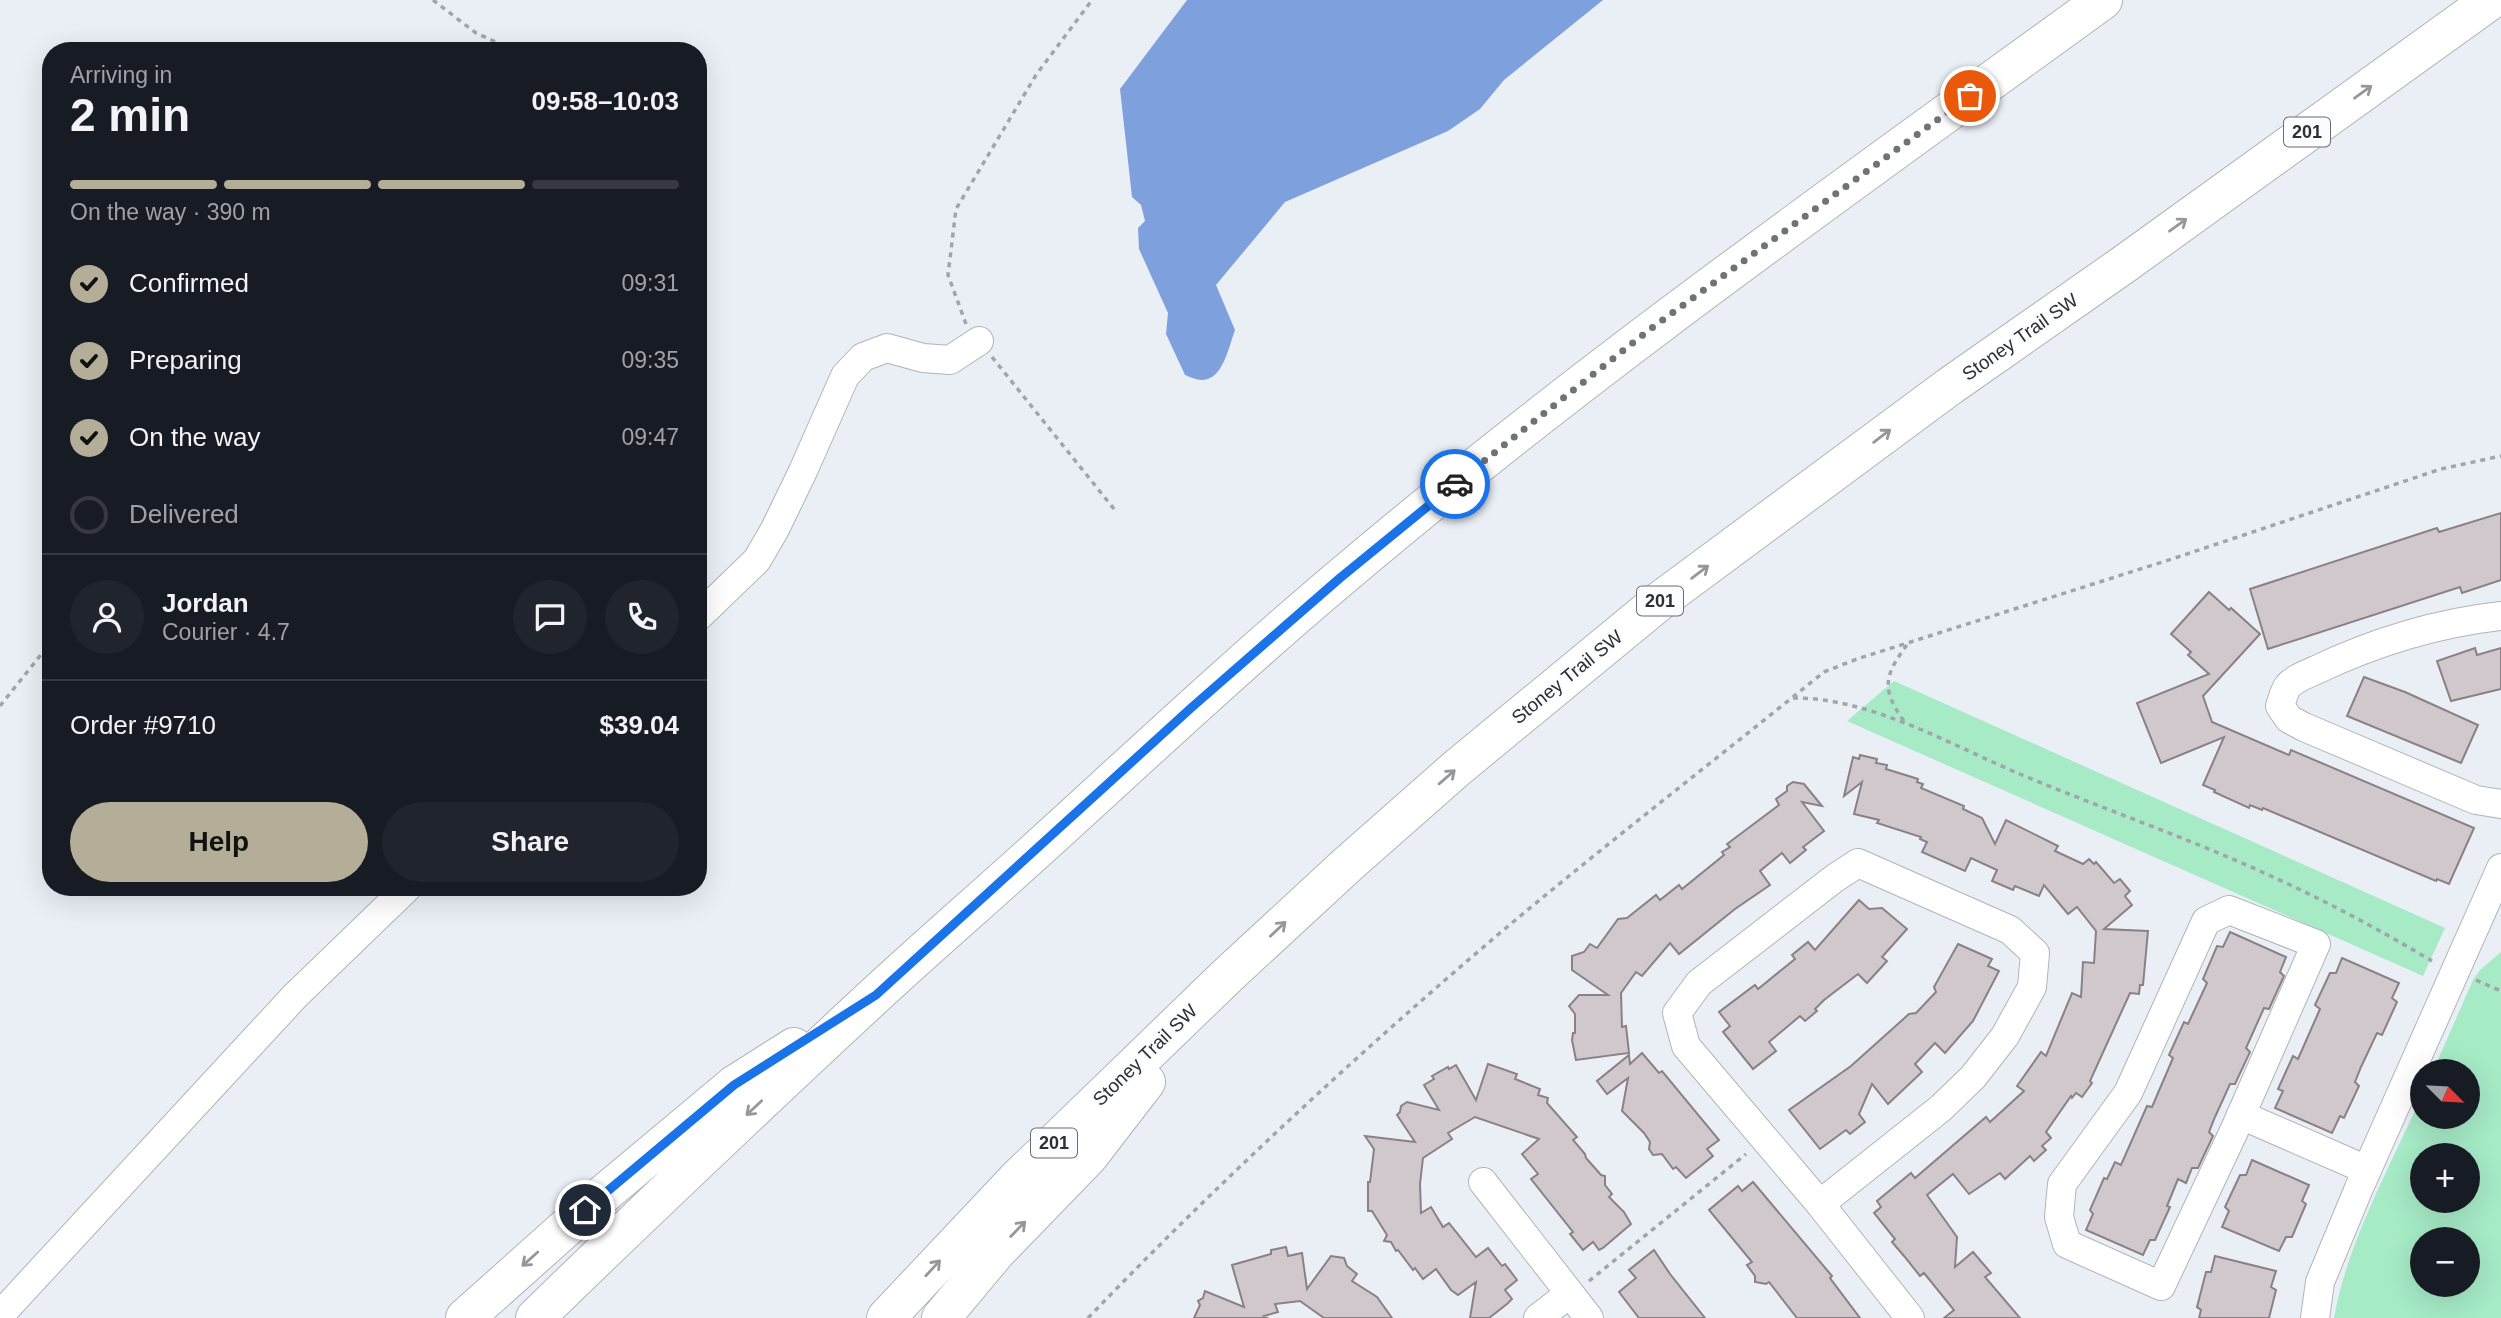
<!DOCTYPE html>
<meta charset="utf-8">
<style>
body{margin:0;font-family:Arial,sans-serif;background:#20242c;color:#f1f3f6;height:100vh;display:flex;flex-direction:column;font-size:26px;white-space:nowrap}
*{box-sizing:border-box;margin:0}
p{font-size:23px;color:#9ea1a6}
.icon{flex:none;width:38px;height:38px;fill:none;stroke:currentColor;stroke-width:2;stroke-linecap:round;stroke-linejoin:round}
.map{position:relative;flex:1;overflow:hidden}
.sheet{position:absolute;left:42px;top:42px;width:665px;height:854px;display:flex;flex-direction:column;background:#171b24;border-radius:28px;box-shadow:0 7px 28px #0002}
.sheet>*{flex:none}
.needle{width:46px;rotate:114deg}
.buttons{position:absolute;left:2410px;top:1059px;display:grid;gap:14px}
.buttons a{display:grid;place-items:center;width:70px;height:70px;border-radius:50%;background:#171b24;box-shadow:0 7px 28px #0002;font-size:35px}
.pin{position:absolute;display:grid;place-items:center;width:60px;height:60px;color:#fff;margin:-30px;border:4px solid #fff;border-radius:50%;box-shadow:0 2px 7px #0007}
.courier{position:absolute;display:grid;place-items:center;width:70px;height:70px;margin:-35px;border:5px solid #1a73e8;border-radius:50%;background:#fff;color:#222;box-shadow:0 2px 9px #0007}
.overview em{font-style:normal;font-weight:800}
.overview div{display:flex;flex-direction:column-reverse}
.overview{display:flex;align-items:center;justify-content:space-between;height:119px;padding:0 28px}
h1{font-size:46px;font-weight:800;line-height:52px}
.bar{display:grid;grid-template-columns:repeat(4,1fr);gap:10px 7px;align-content:center;height:84px;padding:0 28px}
.bar i{height:9px;border-radius:5px;background:#363941}
.bar .selected{background:#b4ad98}
.bar p{grid-column:span 4}
.line{display:flex;align-items:center;gap:18px;padding:0 28px;border-top:2px solid #363941}
.line div{flex:1}
.round{display:grid;place-items:center;flex:none;width:74px;height:74px;border-radius:37px;background:#20242c}
ol{padding:0 28px;list-style:none}
li{display:flex;align-items:center;gap:21px;height:77px}
li p{margin-inline-start:auto}
li .icon{padding:7px;border-radius:50%;background:#b4ad98;color:#111;stroke-width:4}
li:last-child{color:#9ea1a6}
li i{width:38px;height:38px;border:4px solid #363941;border-radius:50%}
.primary-button{display:flex;gap:14px;margin-top:auto;padding:14px 28px}
.primary-button a{flex:1;height:80px;border-radius:42px;background:#b4ad98;color:#111;font-size:28px;font-weight:800;line-height:80px;text-align:center}
.primary-button a+a{background:#20242c;color:#f1f3f6}
.map>svg:first-child{display:block}
.green{fill:#a6eac6;fill-rule:evenodd}
.water{fill:#7ea0dc}
.building{fill:#d1c8cd;stroke:#898185;stroke-width:2}
.lines{fill:none;stroke-linecap:round;stroke-linejoin:round}
.minor-casing{stroke:#afb4bb;stroke-width:30}
.highway-casing{stroke:#afb4bb;stroke-width:40}
.path{stroke:#a1a5ab;stroke-width:3.5;stroke-dasharray:5 5;stroke-linecap:butt}
.minor{stroke:#fff;stroke-width:28}
.highway{stroke:#fff;stroke-width:38}
.oneway{stroke:#969798}
.done{stroke:#6f7277;stroke-width:7;stroke-dasharray:0 12.6}
.route{stroke:#1a73e8;stroke-width:9}
.labels{text-anchor:middle;dominant-baseline:central;stroke-width:5;stroke-linejoin:round;paint-order:stroke}
.shield{fill:#fafcff;stroke:#6a6c70;stroke-width:2}
.shield-label{font-size:18px;font-weight:bold;fill:#2d2f32}
.street-label{font-size:19px;fill:#2d2f32;stroke:#fafcff}
</style>
<div class="map">
<svg width="2501" height="1318" viewBox="0 0 2501 1318">
<rect width="100%" height="100%" fill="#eaeff6"/>
<g class="green">
<polygon points="1894,681 2445,928 2423,976 1847,721"/>
<path d="M2501,952V1318H2334C2347,1243 2391,1165 2422,1095V1116H2468V1071H2433L2473,980L2480,970ZM2422,1155H2468V1200H2422ZM2422,1239H2468V1284H2422Z"/>
</g>
<path class="water" d="M1187,0H1603L1504,80L1480,109L1448,131L1285,202L1216,285L1235,330C1229,346 1223,380 1202,380C1197,380 1190,377 1185,375L1166,334L1168,313L1139,249L1138,228L1145,221L1141,205L1132,197L1120,89Z"/>
<g class="building">
<polygon points="2501,513 2501,580 2462,593 2460,587 2268,649 2250,589 2437,528 2439,532"/>
<polygon points="2209,592 2229,610 2231,608 2260,634 2203,696 2212,722 2289,755 2291,750 2474,828 2449,884 2437,879 2436,881 2263,808 2262,810 2250,805 2249,808 2214,792 2215,790 2203,785 2224,737 2161,763 2137,703 2209,674 2188,655 2191,652 2171,634"/>
<polygon points="2475,648 2477,655 2501,648 2501,689 2451,701 2437,661"/>
<polygon points="2364,677 2405,692 2478,725 2461,763 2347,716"/>
<polygon points="1860,755 1877,759 1876,763 1887,765 1886,769 1918,779 1917,782 1923,784 1921,788 1964,806 1963,809 1982,818 1995,844 2006,820 2058,846 2055,851 2083,864 2089,859 2094,864 2096,862 2114,883 2120,879 2130,891 2125,896 2132,905 2104,929 2148,931 2143,985 2140,985 2139,994 2130,993 2090,1081 2092,1083 2082,1097 2076,1093 2072,1098 2071,1096 2046,1132 2051,1138 2042,1146 2046,1150 2034,1161 2030,1156 2005,1179 2000,1173 1969,1194 1953,1174 1927,1195 1957,1237 1955,1267 1973,1252 1991,1273 1985,1277 2020,1318 1944,1318 1954,1310 1924,1273 1920,1276 1904,1256 1892,1242 1895,1239 1874,1213 1881,1207 1877,1201 1911,1173 1915,1178 1986,1117 1990,1122 2024,1091 2017,1086 2041,1052 2046,1056 2072,993 2081,997 2083,962 2094,963 2096,931 2077,907 2068,914 2044,885 2039,896 2015,886 2013,890 1992,881 1997,870 1971,858 1965,871 1922,852 1927,842 1920,839 1921,837 1877,823 1879,820 1854,814 1862,782 1844,796 1853,757 1859,759"/>
<polygon points="1793,782 1804,784 1822,806 1802,802 1824,831 1803,847 1806,850 1790,863 1782,853 1760,871 1770,885 1735,909 1679,954 1670,943 1642,976 1636,972 1621,993 1622,1027 1626,1026 1629,1053 1576,1060 1572,1040 1573,1033 1575,1033 1575,1014 1569,1006 1579,995 1608,995 1572,970 1572,956 1584,952 1590,944 1597,948 1618,919 1627,918 1656,895 1660,900 1679,885 1682,889 1724,855 1722,852 1730,847 1727,844 1779,805 1776,799 1787,791 1787,786"/>
<polygon points="1859,900 1869,909 1882,908 1907,929 1882,957 1887,961 1867,983 1858,974 1824,1000 1815,1009 1817,1011 1805,1021 1800,1016 1769,1042 1776,1051 1753,1069 1723,1032 1730,1026 1719,1012 1755,985 1758,989 1795,959 1792,955 1808,942 1815,950"/>
<polygon points="2230,932 2286,957 2280,972 2284,976 2269,1009 2264,1008 2246,1048 2250,1052 2235,1084 2230,1084 2215,1117 2209,1132 2213,1136 2198,1168 2192,1168 2186,1183 2178,1179 2167,1206 2170,1207 2155,1240 2150,1240 2143,1255 2086,1230 2093,1214 2090,1210 2104,1178 2107,1179 2115,1162 2121,1165 2147,1106 2152,1107 2173,1058 2169,1055 2184,1022 2188,1024 2207,983 2203,979 2217,946 2223,947"/>
<polygon points="1958,944 1992,959 1988,966 1999,971 1973,1021 1945,1053 1935,1043 1915,1064 1922,1072 1888,1104 1872,1084 1859,1114 1865,1122 1850,1134 1846,1130 1820,1149 1789,1110 1851,1066 1909,1014 1916,1013 1936,992 1934,987"/>
<polygon points="2342,958 2399,983 2392,998 2397,1002 2382,1035 2377,1033 2361,1067 2355,1082 2359,1086 2344,1118 2340,1116 2332,1133 2275,1108 2283,1091 2278,1089 2293,1056 2298,1059 2320,1009 2315,1005 2330,973 2336,973"/>
<polygon points="1642,1053 1659,1073 1662,1071 1719,1140 1707,1149 1713,1156 1686,1178 1676,1167 1673,1169 1662,1154 1653,1155 1649,1149 1650,1142 1644,1133 1622,1111 1628,1078 1607,1094 1597,1081 1629,1055 1630,1064"/>
<polygon points="1488,1064 1517,1074 1515,1079 1540,1089 1538,1095 1548,1098 1547,1103 1577,1137 1573,1140 1585,1154 1586,1158 1601,1175 1605,1176 1605,1185 1612,1194 1609,1197 1624,1212 1631,1224 1603,1248 1599,1250 1593,1242 1583,1250 1570,1234 1573,1232 1531,1179 1538,1174 1522,1154 1539,1139 1475,1117 1448,1133 1452,1139 1423,1158 1420,1184 1421,1213 1431,1207 1443,1227 1449,1223 1476,1257 1488,1248 1502,1266 1505,1264 1517,1280 1505,1290 1512,1299 1507,1304 1489,1318 1470,1318 1476,1282 1458,1295 1451,1290 1436,1269 1423,1279 1415,1268 1413,1270 1398,1250 1396,1251 1391,1242 1384,1241 1387,1235 1372,1211 1368,1211 1368,1182 1370,1182 1374,1149 1365,1136 1415,1142 1397,1115 1400,1112 1401,1106 1407,1102 1439,1110 1424,1085 1434,1079 1432,1076 1448,1067 1449,1069 1456,1065 1476,1100"/>
<polygon points="2252,1160 2309,1185 2302,1201 2306,1204 2292,1237 2286,1237 2279,1251 2222,1227 2229,1211 2225,1207 2240,1175 2246,1175"/>
<polygon points="1753,1182 1832,1276 1830,1278 1860,1318 1797,1318 1769,1282 1766,1284 1755,1282 1755,1276 1747,1265 1752,1262 1709,1210 1738,1186 1742,1191"/>
<polygon points="1286,1247 1288,1256 1302,1253 1307,1289 1331,1256 1344,1258 1347,1266 1357,1274 1352,1281 1377,1297 1392,1318 1324,1318 1300,1301 1275,1304 1278,1312 1264,1316 1268,1318 1194,1318 1200,1305 1198,1301 1203,1298 1205,1291 1244,1307 1232,1265 1271,1254 1271,1250"/>
<polygon points="1654,1250 1670,1274 1705,1318 1639,1318 1619,1292 1636,1278 1629,1270"/>
<polygon points="2215,1256 2276,1271 2271,1287 2276,1290 2269,1318 2199,1318 2201,1310 2197,1307 2206,1272 2211,1272"/>
</g>
<g class="lines">
<defs>
<g id="minor">
<path d="M2501,616C2438,623 2373,643 2316,670C2307,674 2294,679 2288,686C2284,691 2282,701 2280,706L2289,719L2304,727L2476,800L2501,804"/>
<polyline points="698,617 757,560 775,529 803,471 845,376 863,357 887,348 923,358 950,360 979,341"/>
<polygon points="2229,910 2316,944 2234,1131 2161,1286 2067,1244 2059,1217 2062,1184 2128,1093 2206,921"/>
<polyline points="2241,1115 2367,1170"/>
<polyline points="1483,1182 1589,1318"/>
<polyline points="1820,1204 1941,1108 1973,1077 2005,1036 2032,987 2035,953 2010,930 1858,863 1835,878 1699,983 1677,1013 1686,1046 1820,1204 1910,1318"/>
<polyline points="0,1315 295,996 408,887"/>
<polyline points="1538,1318 1569,1294"/>
<polyline points="2315,1318 2320,1282 2359,1188 2501,868"/>
</g>
<g id="highway">
<polyline points="465,1318 606,1192 734,1085 794,1047"/>
<path d="M535,1318C646,1210 758,1104 871,999C927,947 984,898 1040,847C1139,757 1237,665 1339,579C1583,372 1844,188 2103,0"/>
<polyline points="886,1318 1017,1179 1228,975 1347,865 1457,768 1661,600 1950,386 2123,265 2491,0"/>
<polyline points="941,1318 997,1251 1089,1156 1146,1082"/>
</g>
</defs>
<use href="#minor" class="minor-casing"/>
<use href="#highway" class="highway-casing"/>
<g class="path">
<polyline points="433,0 476,33 516,51"/>
<polyline points="966,324 948,275 956,209 1036,75 1092,0"/>
<polyline points="992,357 1114,509"/>
<path d="M1793,698C1870,697 1953,746 2022,775C2106,810 2191,839 2273,877C2328,902 2380,930 2432,961"/>
<polyline points="0,706 51,642"/>
<path d="M1904,721C1879,687 1886,673 1909,642"/>
<polyline points="2476,980 2501,991"/>
<polyline points="1589,1281 1746,1154"/>
<path d="M1088,1318C1216,1185 1353,1058 1494,938C1602,847 1714,761 1824,672L1857,659L2175,558L2441,469L2501,456"/>
</g>
<use href="#minor" class="minor"/>
<use href="#highway" class="highway"/>
</g>
<defs><path id="oneway-shaft" d="M-6 0H5M1.5-3L5.5 0L1.5 3" fill="none" stroke-width="1.6" stroke-linecap="round" stroke-linejoin="round" transform="scale(1.75)"/></defs>
<g class="oneway">
<use href="#oneway-shaft" transform="translate(2363 92) rotate(-36)"/>
<use href="#oneway-shaft" transform="translate(2178 225) rotate(-36)"/>
<use href="#oneway-shaft" transform="translate(1882 436) rotate(-37)"/>
<use href="#oneway-shaft" transform="translate(1700 572) rotate(-37)"/>
<use href="#oneway-shaft" transform="translate(1447 777) rotate(-41)"/>
<use href="#oneway-shaft" transform="translate(1278 929) rotate(-43)"/>
<use href="#oneway-shaft" transform="translate(754 1108) rotate(137)"/>
<use href="#oneway-shaft" transform="translate(1018 1229) rotate(-46)"/>
<use href="#oneway-shaft" transform="translate(530 1259) rotate(138)"/>
<use href="#oneway-shaft" transform="translate(933 1268) rotate(-47)"/>
</g>
<g class="lines">
<polyline class="done" points="1455,484 1649,330 1970,96"/>
<polyline class="route" points="585,1210 734,1085 876,995 1191,708 1340,578 1455,484"/>
</g>
<g class="labels">
<g class="shield">
<rect x="2284" y="117.5" width="46" height="29" rx="5"/>
<rect x="1637" y="586.5" width="46" height="29" rx="5"/>
<rect x="1031" y="1128.5" width="46" height="29" rx="5"/>
</g>
<g class="shield-label">
<text x="2307" y="132">201</text>
<text x="1660" y="601">201</text>
<text x="1054" y="1143">201</text>
</g>
<g class="street-label">
<text transform="translate(2020 337) rotate(-35)">Stoney Trail SW</text>
<text transform="translate(1567 677) rotate(-39)">Stoney Trail SW</text>
<text transform="translate(1145 1055) rotate(-44)">Stoney Trail SW</text>
</g>
</g>
</svg>
<div class="buttons">
<a><svg class="needle" viewBox="-14 -14 28 28"><path d="M0-13l5 13h-10z" fill="#e53935"/><path d="M0 13l5-13h-10z" fill="#9ea1a6"/></svg></a>
<a>+</a>
<a>−</a>
</div>
<div class="pin" style="left:1970px;top:96px;background:#ea580c"><svg class="icon" aria-label="bag" viewBox="0 0 24 24"><path d="M5 8h14l-1 12H6zM9 8a3 3 0 0 1 6 0"/></svg></div>
<div class="pin" style="left:585px;top:1210px;background:#1f2937"><svg class="icon" aria-label="home" viewBox="0 0 24 24"><path d="M3 11l9-7 9 7M6 9v11h12V9"/></svg></div>
<div class="courier" style="left:1455px;top:484px"><svg class="icon" aria-label="car" viewBox="0 0 24 24"><path d="M5 17H2v-5l4-1 3-4h7l3 4 3 1v5h-3M9 17h6M6 11h13"/><circle cx="7" cy="17" r="2"/><circle cx="17" cy="17" r="2"/></svg></div>
<section class="sheet">
<div class="overview"><div><h1>2 min</h1><p>Arriving in</p></div><em>09:58–10:03</em></div>
<div class="bar"><i class="selected"></i><i class="selected"></i><i class="selected"></i><i></i><p>On the way · 390 m</p></div>
<ol>
<li><svg class="icon" aria-label="check" viewBox="0 0 24 24"><path d="M5 12l5 5 9-10"/></svg>Confirmed<p>09:31</p></li>
<li><svg class="icon" aria-label="check" viewBox="0 0 24 24"><path d="M5 12l5 5 9-10"/></svg>Preparing<p>09:35</p></li>
<li><svg class="icon" aria-label="check" viewBox="0 0 24 24"><path d="M5 12l5 5 9-10"/></svg>On the way<p>09:47</p></li>
<li><i></i>Delivered</li>
</ol>
<div class="line" style="height:126px"><a class="round"><svg class="icon" aria-label="person" viewBox="0 0 24 24"><circle cx="12" cy="8" r="4"/><path d="M4 21q1-7 8-7t8 7"/></svg></a><div><b>Jordan</b><p>Courier · 4.7</p></div><a class="round"><svg class="icon" aria-label="chat" viewBox="0 0 24 24"><path d="M4 5h16v11H9l-5 4z"/></svg></a><a class="round"><svg class="icon" aria-label="phone" viewBox="0 0 24 24"><path d="M5 4h4l2 5-3 2q2 4 5 5l2-3 5 2v4C11 20 4 13 5 4z"/></svg></a></div>
<div class="line" style="height:91px"><div>Order #9710</div><b>$39.04</b></div>
<div class="primary-button"><a>Help</a><a>Share</a></div>
</section>
</div>
